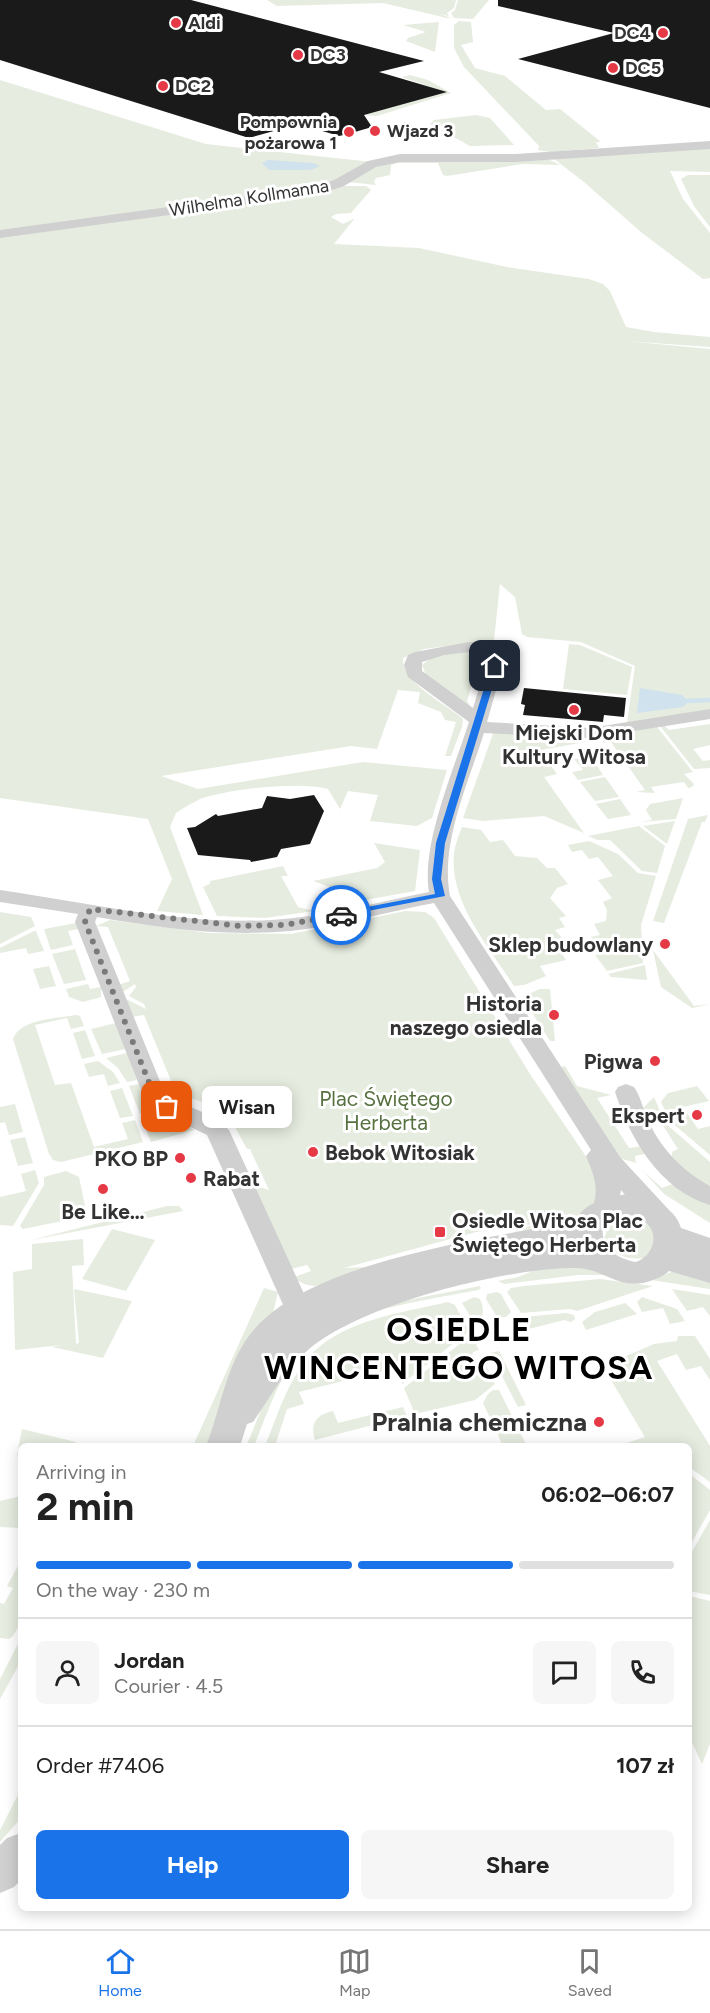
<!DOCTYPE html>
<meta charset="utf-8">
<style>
body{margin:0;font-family:Figtree,sans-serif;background:#f6f6f6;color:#222;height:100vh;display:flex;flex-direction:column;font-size:22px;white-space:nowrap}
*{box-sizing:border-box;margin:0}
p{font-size:20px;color:#767676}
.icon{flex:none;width:33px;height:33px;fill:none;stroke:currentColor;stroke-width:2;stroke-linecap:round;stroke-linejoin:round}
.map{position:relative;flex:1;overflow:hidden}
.details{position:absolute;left:18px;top:1443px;width:674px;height:468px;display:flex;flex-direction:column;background:#fff;border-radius:9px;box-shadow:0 3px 15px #0003}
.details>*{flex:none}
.pin{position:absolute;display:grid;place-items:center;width:51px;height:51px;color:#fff;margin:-26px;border-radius:12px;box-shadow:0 3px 9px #0006}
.courier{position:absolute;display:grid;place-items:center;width:60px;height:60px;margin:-30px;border:4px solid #1a73e8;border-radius:50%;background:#fff;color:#222;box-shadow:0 2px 8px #0007}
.bubble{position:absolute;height:42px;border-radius:9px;background:#fff;box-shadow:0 3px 15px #0003;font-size:20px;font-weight:700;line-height:42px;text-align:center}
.headline em{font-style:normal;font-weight:700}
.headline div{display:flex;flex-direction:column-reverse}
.headline{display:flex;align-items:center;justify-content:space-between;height:102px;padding:0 18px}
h1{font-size:39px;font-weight:700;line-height:45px}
.bar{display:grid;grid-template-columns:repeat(4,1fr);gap:9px 6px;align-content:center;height:72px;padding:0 18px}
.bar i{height:8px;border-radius:4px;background:#e0e0e0}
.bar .active{background:#1a73e8}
.bar p{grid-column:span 4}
.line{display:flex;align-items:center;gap:15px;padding:0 18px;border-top:2px solid #e0e0e0}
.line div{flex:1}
.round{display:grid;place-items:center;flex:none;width:63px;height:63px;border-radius:9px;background:#f6f6f6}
.button{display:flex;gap:12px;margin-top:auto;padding:12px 18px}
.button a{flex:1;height:69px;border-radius:9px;background:#1a73e8;color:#fff;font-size:24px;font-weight:700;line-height:69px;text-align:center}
.button a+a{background:#f6f6f6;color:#222}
.tab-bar{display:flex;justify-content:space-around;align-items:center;height:84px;border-top:2px solid #e0e0e0;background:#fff;font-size:16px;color:#767676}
.tab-bar a{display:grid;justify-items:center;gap:3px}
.tab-bar .active{color:#1a73e8}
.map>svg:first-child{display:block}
.green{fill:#e6ecdf}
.water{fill:#cfe2ee}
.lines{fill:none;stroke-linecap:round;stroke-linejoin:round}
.stream{stroke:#cfe2ee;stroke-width:4.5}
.building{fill:#1a1a1a}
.minor{fill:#d0d0d0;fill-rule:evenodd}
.tertiary{fill:#d0d0d0;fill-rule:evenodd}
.route{fill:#1a73e8}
.done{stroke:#7a7a7a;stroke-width:6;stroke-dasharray:0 10.8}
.poi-dot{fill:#e63946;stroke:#fff;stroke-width:2}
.labels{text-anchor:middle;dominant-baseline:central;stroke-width:6;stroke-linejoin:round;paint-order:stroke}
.far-poi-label{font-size:18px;font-weight:bold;fill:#333;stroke:#fff;text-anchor:start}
.far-street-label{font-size:18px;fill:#333;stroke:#fff}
.poi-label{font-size:21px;font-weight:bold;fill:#333;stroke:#fff;text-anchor:end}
.park-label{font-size:21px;fill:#56703f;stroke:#fff}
.near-poi-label{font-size:26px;font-weight:bold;fill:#333;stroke:#fff;text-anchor:end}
.near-district-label{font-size:33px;font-weight:bold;letter-spacing:1.5px;fill:#000;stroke:#fff}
</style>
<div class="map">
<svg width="710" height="1929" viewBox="0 0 710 1929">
<rect width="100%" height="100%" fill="#fff"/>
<g class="green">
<polygon points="267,0 456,0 454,8 447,13 449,16 440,14 451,18 447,18 383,3 277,6"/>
<polygon points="458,0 489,0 473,19 454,18 451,13 455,10"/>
<polygon points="459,21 471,22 473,42 461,45 475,68 505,76 546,110 560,109 601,142 596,142 599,148 550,152 538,150 539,146 464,67 454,48 454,25"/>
<polygon points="439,22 435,52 406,41 408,38 426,32 403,25"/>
<polygon points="410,75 428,80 451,93 377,116 363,115 445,92 402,77"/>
<polygon points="0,80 206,144 372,162 321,187 0,232"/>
<polygon points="476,115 490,118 514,145 470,146 430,124 434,120"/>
<polygon points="710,147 710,172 670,171 683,199 710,233 710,278 703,279 641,232 584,182 554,159"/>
<polygon points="550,160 560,165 522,164 447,176 443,175 438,163 397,163 391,165 390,175 376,178 374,182 376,185 349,182 367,170 391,162"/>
<polygon points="688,175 710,175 710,227 694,206 681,179"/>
<path d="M340,186H366L371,190L351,213L336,214L331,217L343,224L355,218L334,244L419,248L507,267L589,279L603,284L610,291L626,327L654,332L710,337V347L625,341L710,349V710L627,723L635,666L581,642L527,637L522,634L515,597L500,584L494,640L424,649L403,658C401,683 446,704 463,719L462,727L451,756H445L456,722L445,720L441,712L418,703L420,692L398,690L377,749L351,746L161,776L198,789L363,762L447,770L432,818L417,826L370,821L378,795L348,791L340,809L328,789C299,781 229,789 200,799C192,803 183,808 176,813L170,827L203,915L157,911L172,879L148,819L0,798V236Z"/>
<polygon points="569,644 580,645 632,667 627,695 563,689"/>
<polygon points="476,651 485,657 480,658 467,701 471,708 426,675 422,665 435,655"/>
<polygon points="710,724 710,745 693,749 703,761 710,760 710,768 694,769 660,726 665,726 669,730"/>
<polygon points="657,727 693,772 684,774 694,784 692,787 688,788 684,782 651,787 655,793 636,792 645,790 611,742 602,743 605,739 632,735 635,730"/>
<polygon points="494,731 517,732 517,737 572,741 573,736 580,737 585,742 530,752 539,764 549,763 557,774 544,777 584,833 544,816 483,821 463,818"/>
<polygon points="591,756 603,775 578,780 572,772 583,770 574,759"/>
<polygon points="605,777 619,797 595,801 580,782"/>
<polygon points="683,798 676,819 640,822 652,820 646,810 650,804"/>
<polygon points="620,799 631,815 608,819 596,804"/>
<polygon points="708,815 705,822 702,822 664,923 653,921 688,819"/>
<polygon points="675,821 667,844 643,826"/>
<polygon points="639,826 665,846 657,873 642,871 610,840 598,840 588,836"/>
<path d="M462,827L481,830L490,842L503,840L515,856L537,858L547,868H555L568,884L557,888L550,898L566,916L559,918L565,927L555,930L562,938L553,941L566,960L540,966L546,976L524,985L514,986C489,947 449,902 454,853C455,845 459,835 462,827Z"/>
<polygon points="589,841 618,854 638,873 656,876 641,925 643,963 607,971 595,955 609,952 596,944 591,937 600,935 594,924 606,921 607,910 603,902 612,898 598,880 613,876 598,857 589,859 582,850 572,852 568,845"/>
<polygon points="374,843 420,850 415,891 365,900 313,881 377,868 385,862"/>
<polygon points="283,866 288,876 281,876 298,907 314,911 265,918 217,916 203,887 210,884 210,881"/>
<path d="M406,911L425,912L434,918L530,1074L602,1180L605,1192L576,1223L505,1236L534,1224L476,1232L344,1268L365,1267L384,1262C361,1272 315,1300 294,1277L311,1271L307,1265L291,1269L251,1184L269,1190L250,1149H247L229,1116L216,1118L222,1109L176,1093L144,1015L132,1017L124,998L146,1009L144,1004L129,996L136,987L135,984L121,993L118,985L130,981L108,927L96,926L110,920L209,933L291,934Z"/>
<polygon points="0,912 31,917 35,926 0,944"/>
<polygon points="76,923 79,929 68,931 73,945 51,950 44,929"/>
<polygon points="34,931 36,931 44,951 28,954 26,948 0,953 0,948"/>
<polygon points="75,949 86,980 64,984 52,954"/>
<polygon points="653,950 694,1006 710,1004 692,1008 661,987"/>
<polygon points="645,965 647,980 611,977 608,974"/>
<polygon points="49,966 56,986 40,989 33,969"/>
<polygon points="88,984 90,989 101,987 101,997 83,1002 69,997 66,989"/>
<polygon points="540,989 550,989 555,1041 550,1041 522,997"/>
<path d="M76,1015L80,1016L84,1026L71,1029L67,1018L35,1025L55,1085L71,1083L94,1147L128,1139L122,1123L135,1120L143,1142L61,1162L53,1160L49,1154L13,1039C20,1019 58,1018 76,1015Z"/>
<polygon points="116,1023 126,1049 102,1054 91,1029"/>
<polygon points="85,1030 95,1056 82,1059 73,1033"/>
<polygon points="127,1053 137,1080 127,1082 118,1068 106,1058"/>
<polygon points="98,1061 113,1072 120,1083 108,1086 104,1074 89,1077 84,1064"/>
<polygon points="565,1066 577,1086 611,1095 597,1098 629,1148 644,1146 649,1153 635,1156 636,1163 619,1158 561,1067"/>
<polygon points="139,1084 149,1108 155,1111 140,1114 129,1086"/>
<polygon points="697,1086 709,1101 683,1107 698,1129 710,1126 710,1155 670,1121 661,1102 668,1093"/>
<polygon points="122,1088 133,1116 120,1118 110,1091"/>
<polygon points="654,1097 665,1123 710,1162 710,1188 672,1162 672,1152 678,1149 655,1113 642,1115 642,1109"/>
<polygon points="15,1104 23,1132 9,1135 5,1122 0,1123 0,1107"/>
<polygon points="162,1113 175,1117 153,1123 155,1127 182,1120 194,1130 151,1142 141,1118"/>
<polygon points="25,1137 33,1163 18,1166 10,1140"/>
<polygon points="35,1170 39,1183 13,1226 0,1225 0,1197 26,1191 21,1174"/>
<polygon points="66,1171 79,1177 87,1216 23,1229 20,1226 44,1185 44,1177"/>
<polygon points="643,1171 662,1188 675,1183 710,1203 710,1223 664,1194"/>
<polygon points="167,1206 179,1206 183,1211 31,1240"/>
<path d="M628,1216L650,1221L663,1237L646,1258C628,1260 613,1256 604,1239L609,1224Z"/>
<polygon points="112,1229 155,1240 126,1291 82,1279"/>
<polygon points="83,1239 84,1265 72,1266 76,1344 79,1343 74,1289 132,1301 103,1358 52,1347 62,1345 15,1350 13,1272 32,1269 32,1244"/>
<polygon points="556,1262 614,1275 578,1275 504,1284 498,1281 518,1277"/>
<polygon points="674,1271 710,1276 710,1289 651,1280"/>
<polygon points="600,1279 653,1286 577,1311 570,1309 521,1313 507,1292 511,1288 524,1286"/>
<path d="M479,1286L481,1288L478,1290C424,1301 335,1310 298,1355C277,1381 267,1415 254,1446H246C258,1420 267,1390 284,1367C329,1306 411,1301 479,1286Z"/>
<polygon points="264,1288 278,1292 273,1313 208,1446 193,1446"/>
<polygon points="672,1289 710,1295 710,1316 703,1307 687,1311"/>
<polygon points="497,1292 501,1294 511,1312 506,1317 497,1317 486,1299 487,1294"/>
<path d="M474,1297L480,1299C484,1308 485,1319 475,1324L462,1303Z"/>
<polygon points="642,1297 677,1309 685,1321 670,1324 663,1308 642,1312 637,1302"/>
<path d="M448,1302L455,1305L469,1331L402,1384L395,1368L299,1392L304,1404L287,1409L275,1446H265C276,1419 285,1389 302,1366C334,1320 398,1314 448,1302Z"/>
<polygon points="625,1303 637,1314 586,1330 582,1322 595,1312"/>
<polygon points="566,1313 574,1315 575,1319 571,1322 564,1320 525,1330 524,1317"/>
<polygon points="471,1335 479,1350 473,1352 472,1357 476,1360 483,1359 495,1384 475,1400 415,1414 404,1388"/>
<polygon points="678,1336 695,1336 710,1359 710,1380 701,1366 686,1370 677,1354 657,1361 710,1446 710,1482 689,1467 688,1446 658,1446 648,1443 617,1446 645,1437 611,1380 615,1378 611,1371 620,1366 624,1357 654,1344 677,1341"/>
<polygon points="499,1351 526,1405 518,1407 490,1353"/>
<polygon points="493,1390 499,1390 527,1446 503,1446 483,1403 488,1394"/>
<path d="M403,1407L407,1416L315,1440C310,1423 316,1415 333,1411L338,1423Z"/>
<polygon points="22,1429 76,1442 74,1446 21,1446 21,1458 17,1455"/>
<polygon points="688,1473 710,1490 710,1510 689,1547"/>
<polygon points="21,1496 21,1528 0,1527 0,1501"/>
<polygon points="710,1520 710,1595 689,1591 689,1557"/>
<polygon points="18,1566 21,1567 21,1622 13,1636 9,1639 0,1638 0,1603 4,1604 13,1588 7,1586"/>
<polygon points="689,1596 710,1601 710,1744 702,1764 689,1736"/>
<polygon points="21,1638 21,1661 0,1699 0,1679"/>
<polygon points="21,1789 21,1818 0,1842 0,1830"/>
</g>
<g class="water">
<polygon points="268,160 313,163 320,166 310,170 269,170 262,163"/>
<polygon points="640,688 682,695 688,702 683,707 637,713"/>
</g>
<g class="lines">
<polyline class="stream" points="685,701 710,700"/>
</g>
<g class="building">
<polygon points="0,0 191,0 424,61 379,72 447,92 364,115 372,127 348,134 339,136 299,124 249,138 0,60"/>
<polygon points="498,0 710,0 710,108 518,59 614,33 498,6"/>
<polygon points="524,688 626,698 624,717 604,715 603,722 523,715 525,705 521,704"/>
<polygon points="314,795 324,811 310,844 281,849 277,857 251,862 250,860 198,855 187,828 195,827 216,814 218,816 262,808 267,796 290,799"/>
</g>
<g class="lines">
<g class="minor">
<path d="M469,642L492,643L507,651L487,722L590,728L710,709V719L590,738L484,733C468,784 440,843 450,896L620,1157L669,1210L666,1216C647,1222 632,1203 621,1190L619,1202L613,1215L604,1218L595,1215L592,1209C600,1189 594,1175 586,1156L591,1150L434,903C386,912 339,926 290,931C225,937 160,928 97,917L95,922L166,1096L218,1119L229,1130L311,1309L307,1316L298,1319L289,1316L285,1309L207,1135L155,1110L145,1100L75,922L78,914L0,902V890C90,903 180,925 272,920C325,917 377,902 429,892C421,845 454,769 469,722L408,677L404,665L408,655L415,652ZM469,652L490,653L473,708L422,671V662L444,655Z"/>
<path d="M626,1084L634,1087C641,1097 643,1110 649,1122C661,1149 684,1172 710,1186V1205C660,1190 630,1139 615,1092L618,1087Z"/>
</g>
<g class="tertiary">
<polygon points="710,141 710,149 516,162 400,162 376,167 344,186 317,195 0,238 0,230 315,187 334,180 368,161 400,154 516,154"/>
<path d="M627,1194C649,1200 674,1204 681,1228L710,1238V1283L669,1271C664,1276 660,1277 653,1280C619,1293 606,1268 575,1268C505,1268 362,1304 308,1350C285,1369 270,1398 253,1422L247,1424L240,1446H206C220,1411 225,1371 246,1340C297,1262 487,1238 574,1222C586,1201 605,1198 627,1194ZM627,1214C631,1216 638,1217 641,1219C661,1230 655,1255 636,1262C617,1259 600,1247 603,1227L613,1217ZM574,1244L575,1246L555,1247Z"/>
<polygon points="21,1833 21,1880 14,1887 0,1893 0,1845 7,1838"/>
</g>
</g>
<polygon class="route" points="495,664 499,666 445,843 441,879 445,896 337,917 337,913 341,912 435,894 432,879 436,843 491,666"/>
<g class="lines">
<polyline class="done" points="167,1107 156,1100 85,922 90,909 240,926 284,925 341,915"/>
</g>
<g class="poi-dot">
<circle cx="176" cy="23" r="6"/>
<circle cx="663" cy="33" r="6"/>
<circle cx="298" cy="55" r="6"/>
<circle cx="613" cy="68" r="6"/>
<circle cx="163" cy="86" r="6"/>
<circle cx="375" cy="131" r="6"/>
<circle cx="349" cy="132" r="6"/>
<circle cx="574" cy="710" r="6"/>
<circle cx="665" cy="944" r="6"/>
<circle cx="554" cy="1015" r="6"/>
<circle cx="655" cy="1061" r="6"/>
<circle cx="697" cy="1115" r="6"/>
<circle cx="313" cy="1152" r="6"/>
<circle cx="180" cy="1158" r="6"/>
<circle cx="191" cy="1178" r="6"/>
<circle cx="103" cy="1189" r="6"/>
<rect x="434" y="1226" width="12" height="12" rx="3"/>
<circle cx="599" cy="1422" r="6"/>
</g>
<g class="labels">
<g class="far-poi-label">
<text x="188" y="23">Aldi</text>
<text x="651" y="33" text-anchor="end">DC4</text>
<text x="310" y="55">DC3</text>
<text x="625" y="68">DC5</text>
<text x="175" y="86">DC2</text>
<text x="337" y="122" text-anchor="end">Pompownia<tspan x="337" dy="21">pożarowa 1</tspan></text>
<text x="387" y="131">Wjazd 3</text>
</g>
<g class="far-street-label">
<text transform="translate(249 198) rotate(-9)">Wilhelma Kollmanna</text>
</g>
<g class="poi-label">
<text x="574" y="732" text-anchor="middle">Miejski Dom<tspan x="574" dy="24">Kultury Witosa</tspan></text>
<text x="653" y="944">Sklep budowlany</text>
<text x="542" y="1003">Historia<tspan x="542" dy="24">naszego osiedla</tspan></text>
<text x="643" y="1061">Pigwa</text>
<text x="685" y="1115">Ekspert</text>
<text x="325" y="1152" text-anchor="start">Bebok Witosiak</text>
<text x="168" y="1158">PKO BP</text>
<text x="203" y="1178" text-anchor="start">Rabat</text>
<text x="103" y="1211" text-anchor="middle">Be Like…</text>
<text x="452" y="1220" text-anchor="start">Osiedle Witosa Plac<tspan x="452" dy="24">Świętego Herberta</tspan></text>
</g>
<g class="park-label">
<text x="386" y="1098">Plac Świętego<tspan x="386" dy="24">Herberta</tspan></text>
</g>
<g class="near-poi-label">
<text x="587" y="1422">Pralnia chemiczna</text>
</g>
<g class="near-district-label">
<text x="459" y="1329">OSIEDLE<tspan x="459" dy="38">WINCENTEGO WITOSA</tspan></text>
</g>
</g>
</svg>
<div class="pin" style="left:167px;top:1107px;background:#ea580c"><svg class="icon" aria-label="bag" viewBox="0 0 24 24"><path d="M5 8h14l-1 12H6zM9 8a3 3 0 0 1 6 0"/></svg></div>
<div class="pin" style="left:495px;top:666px;background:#1f2937"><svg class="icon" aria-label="home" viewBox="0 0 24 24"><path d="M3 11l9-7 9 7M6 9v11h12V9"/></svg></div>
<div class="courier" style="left:341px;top:915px"><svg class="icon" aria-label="car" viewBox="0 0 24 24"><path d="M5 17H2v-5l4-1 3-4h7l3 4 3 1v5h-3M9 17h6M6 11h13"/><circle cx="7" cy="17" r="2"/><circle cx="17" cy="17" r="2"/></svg></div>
<div class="bubble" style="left:202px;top:1086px;width:90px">Wisan</div>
<section class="details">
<div class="headline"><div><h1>2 min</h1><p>Arriving in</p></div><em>06:02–06:07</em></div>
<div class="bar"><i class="active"></i><i class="active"></i><i class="active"></i><i></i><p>On the way · 230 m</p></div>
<div class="line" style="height:108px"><a class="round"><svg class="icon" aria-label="person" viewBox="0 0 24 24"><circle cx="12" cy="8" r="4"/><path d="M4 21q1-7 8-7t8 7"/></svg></a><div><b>Jordan</b><p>Courier · 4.5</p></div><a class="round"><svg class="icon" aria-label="chat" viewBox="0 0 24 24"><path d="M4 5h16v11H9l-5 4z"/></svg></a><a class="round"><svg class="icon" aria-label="phone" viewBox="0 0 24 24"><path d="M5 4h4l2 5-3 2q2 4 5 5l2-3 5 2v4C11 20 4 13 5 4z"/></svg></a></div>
<div class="line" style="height:78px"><div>Order #7406</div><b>107 zł</b></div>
<div class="button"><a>Help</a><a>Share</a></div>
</section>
</div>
<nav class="tab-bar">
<a class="active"><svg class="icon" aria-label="home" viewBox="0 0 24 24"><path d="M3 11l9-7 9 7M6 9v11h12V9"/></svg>Home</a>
<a><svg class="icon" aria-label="map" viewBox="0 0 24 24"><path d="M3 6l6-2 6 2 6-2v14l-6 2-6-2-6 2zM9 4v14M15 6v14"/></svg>Map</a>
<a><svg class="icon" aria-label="saved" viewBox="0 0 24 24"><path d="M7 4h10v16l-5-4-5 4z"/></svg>Saved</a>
</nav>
